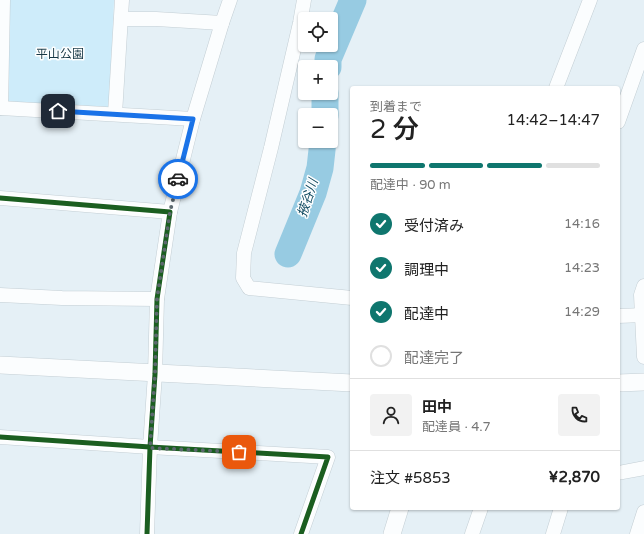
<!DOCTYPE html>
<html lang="ja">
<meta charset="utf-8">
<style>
body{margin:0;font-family:"Varela Round","Noto Sans JP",sans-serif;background:#f2f2f2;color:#222;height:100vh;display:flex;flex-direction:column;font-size:15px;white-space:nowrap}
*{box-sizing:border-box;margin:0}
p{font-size:13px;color:#767676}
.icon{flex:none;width:22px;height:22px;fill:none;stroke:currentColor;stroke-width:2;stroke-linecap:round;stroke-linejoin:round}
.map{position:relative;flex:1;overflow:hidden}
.panel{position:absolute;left:350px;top:86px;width:270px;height:424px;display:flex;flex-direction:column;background:#fff;border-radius:4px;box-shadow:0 1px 3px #0004}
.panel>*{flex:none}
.tools{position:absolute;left:298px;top:12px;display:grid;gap:8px}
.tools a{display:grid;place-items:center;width:40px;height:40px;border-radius:4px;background:#fff;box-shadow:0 1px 3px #0004;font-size:20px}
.pin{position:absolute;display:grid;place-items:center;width:34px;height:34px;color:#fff;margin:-17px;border-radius:8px;box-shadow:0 2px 6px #0006}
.courier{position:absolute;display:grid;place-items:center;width:40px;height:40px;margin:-20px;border:3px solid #1a73e8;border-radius:50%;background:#fff;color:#222;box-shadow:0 1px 5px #0007}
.summary em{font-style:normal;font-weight:600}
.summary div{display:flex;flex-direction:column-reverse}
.summary{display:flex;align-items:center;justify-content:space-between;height:68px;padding:0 20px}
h1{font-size:26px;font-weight:600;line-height:30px}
.bar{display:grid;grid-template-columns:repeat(4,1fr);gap:6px 4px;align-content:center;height:48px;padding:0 20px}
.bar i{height:5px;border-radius:3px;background:#e0e0e0}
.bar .selected{background:#0f766e}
.bar p{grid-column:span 4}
.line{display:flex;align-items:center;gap:10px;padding:0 20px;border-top:1px solid #e0e0e0}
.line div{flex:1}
.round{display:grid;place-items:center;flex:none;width:42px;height:42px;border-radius:4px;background:#f2f2f2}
ol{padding:0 20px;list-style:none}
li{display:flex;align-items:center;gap:12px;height:44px}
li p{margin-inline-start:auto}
li .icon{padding:4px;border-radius:50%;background:#0f766e;color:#fff;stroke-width:4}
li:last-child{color:#767676}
li i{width:22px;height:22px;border:2px solid #e0e0e0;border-radius:50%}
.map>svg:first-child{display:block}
.green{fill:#ceecfa}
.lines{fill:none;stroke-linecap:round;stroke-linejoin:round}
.river{stroke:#97cbe2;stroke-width:27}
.minor-casing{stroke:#c3ced4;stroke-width:15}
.tertiary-casing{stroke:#c3ced4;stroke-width:18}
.minor{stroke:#fbfdfe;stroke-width:14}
.tertiary{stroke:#fbfdfe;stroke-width:17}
.cycleway-casing{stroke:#fff;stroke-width:8}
.cycleway{stroke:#1b5e20;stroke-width:5}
.done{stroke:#5c686e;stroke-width:4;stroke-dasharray:0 7.2}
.route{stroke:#1a73e8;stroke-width:5}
.labels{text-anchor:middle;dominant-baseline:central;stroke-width:3;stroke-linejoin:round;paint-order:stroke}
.park-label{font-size:12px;fill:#173846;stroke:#fff}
.water-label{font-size:13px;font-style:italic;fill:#154e64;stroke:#fff}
</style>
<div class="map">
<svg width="644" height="534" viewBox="0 0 644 534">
<rect width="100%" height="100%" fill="#e5f0f6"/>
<polygon class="green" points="10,0 114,0 109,107 6,103"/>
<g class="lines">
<g class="river">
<polyline points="328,67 328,59 353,0"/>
<polyline points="325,93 325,115"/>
<polyline points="288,254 313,193 320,168 323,141"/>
</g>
<defs>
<g id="minor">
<polyline points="304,0 300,23 271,148 244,253 243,278 249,288 352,298"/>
<polyline points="121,19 156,19 222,23"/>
<polyline points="556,88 590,0"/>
<polyline points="0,108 193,119"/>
<polyline points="1,108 3,0"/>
<polyline points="115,114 122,0"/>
<polyline points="618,122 644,49"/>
<polyline points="0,198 170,212 157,299 155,374 150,447 147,534"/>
<polyline points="170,212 193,119 222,23 230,0"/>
<polyline points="644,286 641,295 644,357"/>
<polyline points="0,295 62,298 157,299"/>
<polyline points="618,316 644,315"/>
<polyline points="0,437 150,447 328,457 301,534"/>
<polyline points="618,473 644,468"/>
<polyline points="472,534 481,508"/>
<polyline points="553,534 561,508"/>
<polyline points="637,534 644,512"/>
</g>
<g id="tertiary">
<polyline points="0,365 352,383"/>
<polyline points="618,383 644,382"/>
<polyline points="392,534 400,508"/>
</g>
</defs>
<use href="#minor" class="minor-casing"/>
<use href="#tertiary" class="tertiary-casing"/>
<use href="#minor" class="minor"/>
<use href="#tertiary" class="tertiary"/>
<defs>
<g id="cycleway">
<polyline points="0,198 170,212 157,299 155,374 150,447 147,534"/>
<polyline points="0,437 150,447 328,457 301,534"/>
</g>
</defs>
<use href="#cycleway" class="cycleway-casing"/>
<use href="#cycleway" class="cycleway"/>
</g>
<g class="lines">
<polyline class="done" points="178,179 170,212 157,299 155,374 150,448 239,452"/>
<polyline class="route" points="58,111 193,119 178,179"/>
</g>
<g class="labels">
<g class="park-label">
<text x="60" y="54">平山公園</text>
</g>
<g class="water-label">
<text transform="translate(308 198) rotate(-72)">掖谷川</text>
</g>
</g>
</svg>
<div class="tools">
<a><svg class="icon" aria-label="locate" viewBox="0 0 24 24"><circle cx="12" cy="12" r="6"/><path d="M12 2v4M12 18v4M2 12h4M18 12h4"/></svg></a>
<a>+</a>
<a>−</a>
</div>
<div class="pin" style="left:239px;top:452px;background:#ea580c"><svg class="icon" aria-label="bag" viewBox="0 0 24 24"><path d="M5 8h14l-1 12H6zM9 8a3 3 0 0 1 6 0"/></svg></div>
<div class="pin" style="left:58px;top:111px;background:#1f2937"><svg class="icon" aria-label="home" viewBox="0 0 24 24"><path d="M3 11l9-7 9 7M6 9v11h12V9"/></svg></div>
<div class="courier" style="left:178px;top:179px"><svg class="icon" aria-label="car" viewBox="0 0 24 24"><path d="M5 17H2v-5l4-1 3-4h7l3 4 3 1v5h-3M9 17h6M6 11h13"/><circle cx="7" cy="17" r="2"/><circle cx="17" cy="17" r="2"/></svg></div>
<section class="panel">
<div class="summary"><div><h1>2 分</h1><p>到着まで</p></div><em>14:42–14:47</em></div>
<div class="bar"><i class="selected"></i><i class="selected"></i><i class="selected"></i><i></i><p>配達中 · 90 m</p></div>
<ol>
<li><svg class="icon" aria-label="check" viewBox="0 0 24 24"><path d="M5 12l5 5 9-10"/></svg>受付済み<p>14:16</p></li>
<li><svg class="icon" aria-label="check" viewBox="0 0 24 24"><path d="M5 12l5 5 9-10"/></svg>調理中<p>14:23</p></li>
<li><svg class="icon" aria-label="check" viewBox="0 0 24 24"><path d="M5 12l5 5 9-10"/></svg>配達中<p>14:29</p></li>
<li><i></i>配達完了</li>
</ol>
<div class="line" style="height:72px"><a class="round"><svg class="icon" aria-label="person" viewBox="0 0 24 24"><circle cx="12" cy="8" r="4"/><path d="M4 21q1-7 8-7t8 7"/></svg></a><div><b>田中</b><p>配達員 · 4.7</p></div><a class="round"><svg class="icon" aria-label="phone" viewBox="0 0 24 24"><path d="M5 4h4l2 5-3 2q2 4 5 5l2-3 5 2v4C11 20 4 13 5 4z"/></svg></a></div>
<div class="line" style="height:52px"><div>注文 #5853</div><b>¥2,870</b></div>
</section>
</div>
